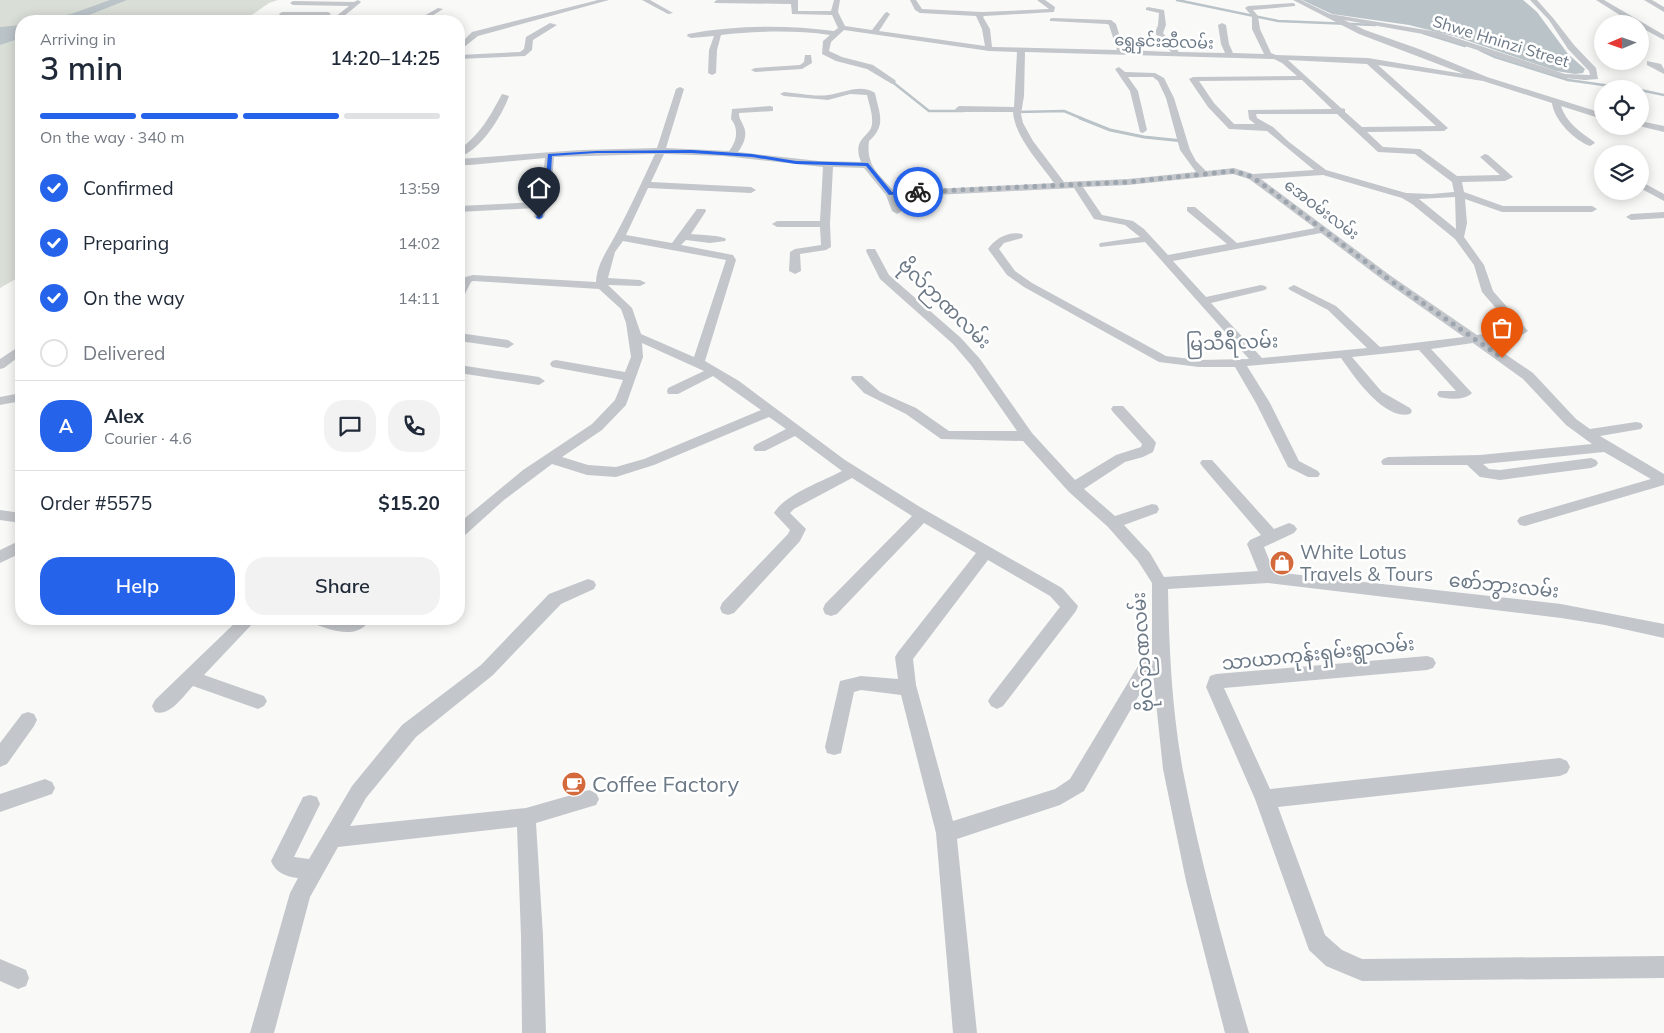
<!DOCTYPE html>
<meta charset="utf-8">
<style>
body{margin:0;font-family:Mulish,"Noto Sans Myanmar",sans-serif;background:#f2f2f3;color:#1f2937;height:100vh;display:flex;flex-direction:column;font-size:19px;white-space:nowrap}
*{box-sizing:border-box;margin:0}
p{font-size:16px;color:#747a83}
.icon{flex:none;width:28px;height:28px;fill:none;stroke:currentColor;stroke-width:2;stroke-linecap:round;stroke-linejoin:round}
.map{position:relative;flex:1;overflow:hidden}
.drawer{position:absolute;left:15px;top:15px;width:450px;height:610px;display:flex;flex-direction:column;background:#fff;border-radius:20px;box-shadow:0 2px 12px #0003}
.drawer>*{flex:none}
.needle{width:32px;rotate:268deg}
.fabs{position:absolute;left:1594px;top:15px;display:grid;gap:10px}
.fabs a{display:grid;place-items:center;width:55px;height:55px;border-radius:50%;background:#fff;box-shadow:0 2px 12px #0003;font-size:25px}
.pin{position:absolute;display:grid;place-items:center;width:42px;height:42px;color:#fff;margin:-51px -21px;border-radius:50% 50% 50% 0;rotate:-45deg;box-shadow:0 0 5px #0007}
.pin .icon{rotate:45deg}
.courier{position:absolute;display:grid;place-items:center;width:50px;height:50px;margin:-25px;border:4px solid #2563eb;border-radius:50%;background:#fff;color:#222;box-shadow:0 1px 6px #0007}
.overview em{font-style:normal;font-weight:600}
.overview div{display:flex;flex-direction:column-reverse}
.overview{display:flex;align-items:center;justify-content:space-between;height:85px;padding:0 25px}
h1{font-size:32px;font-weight:600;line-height:38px}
.bar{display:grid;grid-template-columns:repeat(4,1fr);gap:8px 5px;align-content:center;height:60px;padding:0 25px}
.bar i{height:6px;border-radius:4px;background:#e0e1e3}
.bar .current{background:#2563eb}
.bar p{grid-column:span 4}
.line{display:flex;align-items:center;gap:12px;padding:0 25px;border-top:1px solid #e0e1e3}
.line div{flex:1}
.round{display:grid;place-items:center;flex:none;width:52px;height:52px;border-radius:20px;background:#f2f2f3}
ol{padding:0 25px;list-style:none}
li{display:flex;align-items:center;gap:15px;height:55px}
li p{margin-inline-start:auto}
li .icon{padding:5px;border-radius:50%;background:#2563eb;color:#fff;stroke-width:4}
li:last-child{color:#747a83}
li i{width:28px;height:28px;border:2px solid #e0e1e3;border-radius:50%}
.action{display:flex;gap:10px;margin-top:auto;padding:10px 25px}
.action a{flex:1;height:58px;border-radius:20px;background:#2563eb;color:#fff;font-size:20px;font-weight:600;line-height:58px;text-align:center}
.action a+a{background:#f2f2f3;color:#1f2937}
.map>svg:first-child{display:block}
.green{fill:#d9ded7}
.water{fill:#bac3c8}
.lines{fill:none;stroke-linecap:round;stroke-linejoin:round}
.stream-far1{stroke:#bac3c8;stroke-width:2.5}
.stream{stroke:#bac3c8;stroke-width:3}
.street{fill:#c3c6ca;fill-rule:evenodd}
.route{fill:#2563eb}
.done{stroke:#9da5ae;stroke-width:5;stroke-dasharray:0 9}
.labels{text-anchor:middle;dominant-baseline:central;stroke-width:5;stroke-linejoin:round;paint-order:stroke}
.far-street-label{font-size:16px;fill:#6b7886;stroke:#fff}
.street-label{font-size:19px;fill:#6b7886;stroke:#fff}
.poi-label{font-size:19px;fill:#6b7886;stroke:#fff;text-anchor:start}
.near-poi-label{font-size:22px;fill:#6b7886;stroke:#fff;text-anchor:start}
</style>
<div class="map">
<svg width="1664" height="1033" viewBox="0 0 1664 1033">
<rect width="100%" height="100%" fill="#f9f9f8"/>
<polygon class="green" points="0,0 278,0 269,3 243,21 21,21 21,276 0,288"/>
<g class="water">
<polygon points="110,0 127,0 84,17 78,21 36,21 71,14"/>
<polygon points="1302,0 1523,0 1537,12 1568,54 1585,69 1583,73 1575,74 1556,71 1457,37 1409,25 1332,14"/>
<polygon points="21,25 21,38 0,45 0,27"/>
</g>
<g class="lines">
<g class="stream-far1">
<polyline points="1177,0 1278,21 1375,25"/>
<polyline points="1423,33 1465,46"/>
<polyline points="1480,50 1495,57 1568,80 1632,89"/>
<polyline points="890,80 929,111 963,111"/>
<polyline points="1640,90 1664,95"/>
<polyline points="1017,112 1064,111 1083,119"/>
</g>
<polyline class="stream" points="1080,118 1110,130 1144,137 1183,141"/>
<g class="street">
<polygon points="358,0 361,2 360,3 338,21 330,21 349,6 293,5 290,3 293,1 354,2"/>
<polygon points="598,0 609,0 478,36 459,51 459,45 472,32"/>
<polygon points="642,0 650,0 673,13 668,14"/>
<path d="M717,0H798V11H831L834,0H840L838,12L845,26L872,30L885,13L887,12L890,14L879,31L985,46L982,29L976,16L920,13L915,10L910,0H916L922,9L982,12L1049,9L1037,0H1045L1055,7L1054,12L984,16L983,17L990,29L992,47L1117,50L1109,25L1107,24L1050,21V19L1052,18L1111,20L1116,24L1124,50L1171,52L1155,33L1158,25L1159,13L1146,10V8L1148,7L1164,10L1166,25L1163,33L1179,52L1225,53L1221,44L1218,25L1222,23L1226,25L1229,44L1233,53L1264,54L1252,29V16L1245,8L1248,6L1293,3L1295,4V6L1253,10L1258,16L1260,29L1271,53L1276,55L1368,58L1464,74L1359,34L1293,0H1301L1330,14L1438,32L1565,74L1590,75L1589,71L1568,49L1549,20L1530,0H1537L1553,18L1574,45L1596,68L1598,79L1585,80L1564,78L1434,36L1344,20L1365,30L1419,49L1487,77L1602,113V119L1561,106C1566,122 1580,132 1593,141L1595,143L1590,146C1574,140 1554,120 1552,103L1483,81L1378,65L1448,128L1444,131L1367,132L1383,147L1420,149L1457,176L1500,175L1480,157L1485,154L1488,155L1513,177L1505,181L1462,182L1464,192L1503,206H1592L1597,209L1592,212H1502L1465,199L1467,223L1464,237L1484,265L1493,291L1528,331L1522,335L1486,341L1533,373L1576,419L1590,429L1636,422L1641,423L1643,426L1641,429L1600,436L1664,474V485L1525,526L1520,525L1517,521L1520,517L1651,479L1604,452L1483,464L1489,469L1500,470L1591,458L1596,460L1598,463L1596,466L1591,468L1500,480L1480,477L1467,465H1383L1381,462L1383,459L1388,457L1480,455L1592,444L1566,425L1523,379L1473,343L1431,349L1472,393C1464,401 1449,399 1439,397L1437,394L1439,391H1456L1419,350L1352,357L1382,392L1410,408L1412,411L1410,414C1384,421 1353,375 1341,358L1247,366L1270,403L1299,461L1318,471L1320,474L1318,477H1308L1288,467L1256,403L1235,367H1199L1159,362L1024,287L1007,275L988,249C995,239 1008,231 1022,234L1023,236L1022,238L1004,243L999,249L1015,271L1032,283L1166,356L1199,360L1249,359L1145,242L1100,247L1099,245L1100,243L1140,237L1125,225L1094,219L1074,188L897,197L902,211L897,214L892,211L886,195L864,168L833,167L830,224L831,247L826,250L800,254L801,271L795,274L789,271L790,252L795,249L821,245L820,227H777L772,224L777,221H820L823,167L723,156L664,154L651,182L751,187L756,190L751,193L648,188L626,235L672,243L697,209H705L706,211L691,234C700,235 721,235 726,239L725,241L710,243L686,240L681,245L733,255L736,260L705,361L739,381L845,460L920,507L1062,588L1078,606L1076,611L1003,706L997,709L991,706L988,701L991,696L1060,607L1050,596L988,560L913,659L916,685L953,821L1055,789L1070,779L1138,666L1152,659V583L1138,561L1108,527L1069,492L1023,441L941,439L906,414L864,393L851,379L852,376H862L880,392L916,408L949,431H1017L971,365L953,344L880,279L866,251L867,249H875L889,275L961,338L980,359L1032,433L1075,480L1116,455L1141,447L1142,444L1113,412L1111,409L1113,406H1123L1154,440L1156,443L1153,452L1143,457L1125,462L1084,489L1115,516L1152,504L1157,505L1159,509L1157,513L1124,525L1150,553L1164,577L1258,571L1247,544L1250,540L1261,535L1202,466L1200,463L1202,460H1212L1274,529L1289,523L1294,525L1297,529L1294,533L1264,547L1274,572L1561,604L1664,624V638L1605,625L1561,618L1268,583L1168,589C1169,649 1172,711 1183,771C1200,860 1224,946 1249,1033H1225L1186,881L1163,769L1153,674L1150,676L1084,791L1060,805L957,839L977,1033H953L936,833L901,695L861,690L854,692L841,753L834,755L827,753L825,747L840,681L861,676L898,679L895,657L898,652L976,553L924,523L837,614L831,616L825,614L823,609L825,604L912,516L852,478L794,509L790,513L806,529L800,541L734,613L728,615L722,613L720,608L722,603L788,534L790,530L774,513C784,495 823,481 842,471L795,436L765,451H755L753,448L755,445L786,429L769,417L654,465L616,477L587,475L552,464L504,500L464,536L459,537V523L523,470L592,424L615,400L623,380L552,367L550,364L552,361L556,360L625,372L631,357L626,323L621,309L599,289L473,281L471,282L463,298L459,299L460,280L462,278L473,275L596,282C597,264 607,251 615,236C630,209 642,181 655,154L554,157C553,178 549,197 544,217L539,220L534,217L536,208L459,212V206L538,202L542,188L545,158L470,165H459V159L580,150L657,148L676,89L680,87L684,89L666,148L729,151C737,141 739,129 731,119L732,109L770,106L773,107V111L739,113C739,119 741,120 743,125C748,134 744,144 738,152L819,161L861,162C851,137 872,137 872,123C873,114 869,104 867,95L850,94L828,100L784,96L780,94L784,92C798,93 815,97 828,95C843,93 861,83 875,93C879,113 887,125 869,141C866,166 878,173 894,191L1054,183C1040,163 1015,138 1013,112H959L955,109L959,106L1014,107L1017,52L989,51L844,30L831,42L829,51L842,57L873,65L895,80L896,82L892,84L867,69L836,61L822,54L823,41L830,35C794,30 757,31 721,35L717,50L716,73L712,75L708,73L709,50L714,36L691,38L687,36L688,34C736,25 787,25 834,31L838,28L832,15L792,14L791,4L715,3L714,2ZM1025,52L1274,59L1282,63L1297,76L1193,77L1189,79L1208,107L1229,129L1267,131L1314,170L1253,174L1234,168L1206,171L1196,161L1190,150L1174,98L1164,78L1155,73L1125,72L1119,67L1115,69L1130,91L1140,132L1143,133L1147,130L1138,91L1128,77H1153L1158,81L1166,98L1180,150L1196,172L1128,179L1064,182L1033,141L1023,123L1021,114L1024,96ZM1288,60L1367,64L1436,126L1362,127L1345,112V109L1341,108ZM1302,80L1332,109L1248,110L1249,119L1255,124H1234L1214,103L1199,81ZM1256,114H1337L1378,152L1415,154L1452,182L1454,192L1431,194L1406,193L1326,170L1289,142L1273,127L1257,118ZM1233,174L1249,179L1315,228L1237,243L1195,207H1187V211L1227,244L1168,255L1144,229L1133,221L1102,215L1083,187L1128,185ZM1323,175L1402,198L1412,204L1455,239L1474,265L1482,292L1514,329L1477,335L1391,276L1261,179ZM1455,197L1456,229L1419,199ZM1321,233L1383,280L1464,337L1380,347L1336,306L1294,285L1288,288L1290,290L1328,310L1367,348L1262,358L1211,303L1265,290L1267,288L1265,286L1261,285L1206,297L1173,261ZM623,241L726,260L694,357L641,334L632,308L608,285L640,286L646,283L640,280L608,278L615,252ZM642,343L704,371L668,388L667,391L668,394H678L713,376L761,410L644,459L616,467L588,465L562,457L602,430L626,405L643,357Z"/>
<polygon points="1596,0 1604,0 1664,35 1664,40 1640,27 1640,24 1634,24"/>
<polygon points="1644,0 1652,0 1664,7 1664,12"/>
<polygon points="438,8 443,9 424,21 415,21"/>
<polygon points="282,12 328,12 331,14 328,16 280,15 279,14"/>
<polygon points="550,23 557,25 533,40 532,50 525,56 459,59 459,55 520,52 524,49 526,37"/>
<polygon points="805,55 811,55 812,63 802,69 755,72 751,70 755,68 800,65 804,62"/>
<polygon points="1647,61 1661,64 1664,69 1664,74 1647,65"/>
<path d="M502,94L509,96C502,116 480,151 459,157V150C481,133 489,118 502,94Z"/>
<polygon points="1640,121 1664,126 1664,132 1639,126"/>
<polygon points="1640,181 1664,194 1664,201 1640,188"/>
<polygon points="1664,212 1664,218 1631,220 1626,217 1631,214"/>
<polygon points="459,333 508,340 514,344 508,348 459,341"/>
<polygon points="21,345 21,355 4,368 0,369 0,359"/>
<polygon points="459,365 539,377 545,381 539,385 459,373"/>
<polygon points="21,393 21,401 0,405 0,397"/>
<polygon points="0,510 21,513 21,523 0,520"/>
<polygon points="21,540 21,553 0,563 0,550"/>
<path d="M588,579L594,581L596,585L594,589L561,604L493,675L416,737L366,798L350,826L526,808L589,790L596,793L599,799L596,805L536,823L543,936L546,1033H522L521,936L517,827L338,847L310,897L274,1033H250L290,893L298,878C286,877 275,872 271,861L303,797L310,795L317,797L320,804L294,857L309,859L352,786L402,725L481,665L549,594Z"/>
<path d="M239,619H257L204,675L264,696L267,701L264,706L258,709L193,686C183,696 170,717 155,712L152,706L155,700Z"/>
<path d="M313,619H370C359,640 332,631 315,624Z"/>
<polygon points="1427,656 1433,658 1436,663 1433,668 1427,670 1224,688 1270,789 1560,758 1567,761 1570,767 1567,773 1560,776 1278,807 1325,935 1342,950 1362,959 1664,956 1664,978 1362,981 1326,966 1309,950 1255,799 1206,687 1210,676 1216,674"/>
<polygon points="28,712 34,714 37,720 34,726 7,764 0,767 0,743 22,714"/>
<polygon points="45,779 52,782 55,788 52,794 0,812 0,794"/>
<polygon points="0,959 26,970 29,978 26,986 18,989 0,981"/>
</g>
</g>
<polygon class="route" points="692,150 752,154 796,161 868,163 892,192 918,190 921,192 889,195 866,166 796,164 752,157 692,153 596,153 552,156 550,188 542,218 539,219 536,218 545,188 548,154 596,151"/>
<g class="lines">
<polyline class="done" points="918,192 1128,182 1234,171 1252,177 1265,186 1387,278 1502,358"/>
</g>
<defs>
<symbol id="shop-disc" viewBox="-11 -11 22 22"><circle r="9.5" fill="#d46a3c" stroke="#fff"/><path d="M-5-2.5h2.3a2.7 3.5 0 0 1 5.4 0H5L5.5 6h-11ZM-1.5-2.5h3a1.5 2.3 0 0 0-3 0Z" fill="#fff"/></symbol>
<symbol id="cafe-disc" viewBox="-11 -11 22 22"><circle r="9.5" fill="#d46a3c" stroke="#fff"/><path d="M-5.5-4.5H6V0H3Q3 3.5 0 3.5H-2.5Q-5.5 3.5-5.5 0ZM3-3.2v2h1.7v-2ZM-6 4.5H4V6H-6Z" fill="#fff"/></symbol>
</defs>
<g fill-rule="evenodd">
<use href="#shop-disc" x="1268" y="549" width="28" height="28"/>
<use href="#cafe-disc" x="560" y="770" width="28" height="28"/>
</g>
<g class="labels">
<g class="far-street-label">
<text transform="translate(1164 41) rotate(2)">ရွှေနှင်းဆီလမ်း</text>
<text transform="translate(1501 41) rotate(17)">Shwe Hninzi Street</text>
<text transform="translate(1322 209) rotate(37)">အေဝမ်းလမ်း</text>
</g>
<g class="street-label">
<text transform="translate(945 303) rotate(44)">ဗိုလ်ဉာဏလမ်း</text>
<text transform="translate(1232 342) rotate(-2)">မြသီရီလမ်း</text>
<text transform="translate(1504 585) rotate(6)">စော်ဘွားလမ်း</text>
<text transform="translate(1142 652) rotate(-94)">ဗိုလ်ဉာဏလမ်း</text>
<text transform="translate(1318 653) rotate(-6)">သာယာကုန်းရှမ်းရွာလမ်း</text>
</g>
<g class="poi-label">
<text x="1300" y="552">White Lotus<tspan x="1300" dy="22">Travels &amp; Tours</tspan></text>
</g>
<g class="near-poi-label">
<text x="592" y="784">Coffee Factory</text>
</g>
</g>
</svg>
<div class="fabs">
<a><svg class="needle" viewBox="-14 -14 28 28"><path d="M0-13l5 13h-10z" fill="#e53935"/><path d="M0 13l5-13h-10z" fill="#747a83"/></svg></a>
<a><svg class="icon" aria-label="locate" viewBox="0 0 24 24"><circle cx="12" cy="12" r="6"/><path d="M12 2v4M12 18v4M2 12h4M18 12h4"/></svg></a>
<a><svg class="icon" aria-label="layers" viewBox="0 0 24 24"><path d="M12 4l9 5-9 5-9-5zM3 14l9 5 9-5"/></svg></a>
</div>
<div class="pin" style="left:1502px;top:358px;background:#ea580c"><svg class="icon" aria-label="bag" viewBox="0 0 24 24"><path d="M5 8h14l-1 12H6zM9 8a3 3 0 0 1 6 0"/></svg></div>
<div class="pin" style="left:539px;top:218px;background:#1f2937"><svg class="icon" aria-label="home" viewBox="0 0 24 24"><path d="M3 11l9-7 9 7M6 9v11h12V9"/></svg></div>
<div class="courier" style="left:918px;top:192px"><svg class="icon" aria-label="bike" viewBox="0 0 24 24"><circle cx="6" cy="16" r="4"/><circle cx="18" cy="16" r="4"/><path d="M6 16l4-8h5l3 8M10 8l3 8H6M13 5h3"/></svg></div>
<section class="drawer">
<div class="overview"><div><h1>3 min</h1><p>Arriving in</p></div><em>14:20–14:25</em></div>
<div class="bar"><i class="current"></i><i class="current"></i><i class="current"></i><i></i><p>On the way · 340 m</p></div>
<ol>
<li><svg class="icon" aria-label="check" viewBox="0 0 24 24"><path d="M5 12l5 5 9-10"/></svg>Confirmed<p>13:59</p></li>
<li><svg class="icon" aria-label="check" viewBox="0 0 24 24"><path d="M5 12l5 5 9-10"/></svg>Preparing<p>14:02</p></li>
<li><svg class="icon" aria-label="check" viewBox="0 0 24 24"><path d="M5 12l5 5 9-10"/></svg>On the way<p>14:11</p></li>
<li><i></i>Delivered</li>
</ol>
<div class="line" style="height:90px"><b class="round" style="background:#2563eb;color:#fff">A</b><div><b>Alex</b><p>Courier · 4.6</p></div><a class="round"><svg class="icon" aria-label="chat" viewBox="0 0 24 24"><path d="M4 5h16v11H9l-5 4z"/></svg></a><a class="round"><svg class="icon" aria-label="phone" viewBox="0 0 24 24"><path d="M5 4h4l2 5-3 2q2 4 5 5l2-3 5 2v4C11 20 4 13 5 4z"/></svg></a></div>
<div class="line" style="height:65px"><div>Order #5575</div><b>$15.20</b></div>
<div class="action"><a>Help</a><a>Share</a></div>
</section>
</div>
